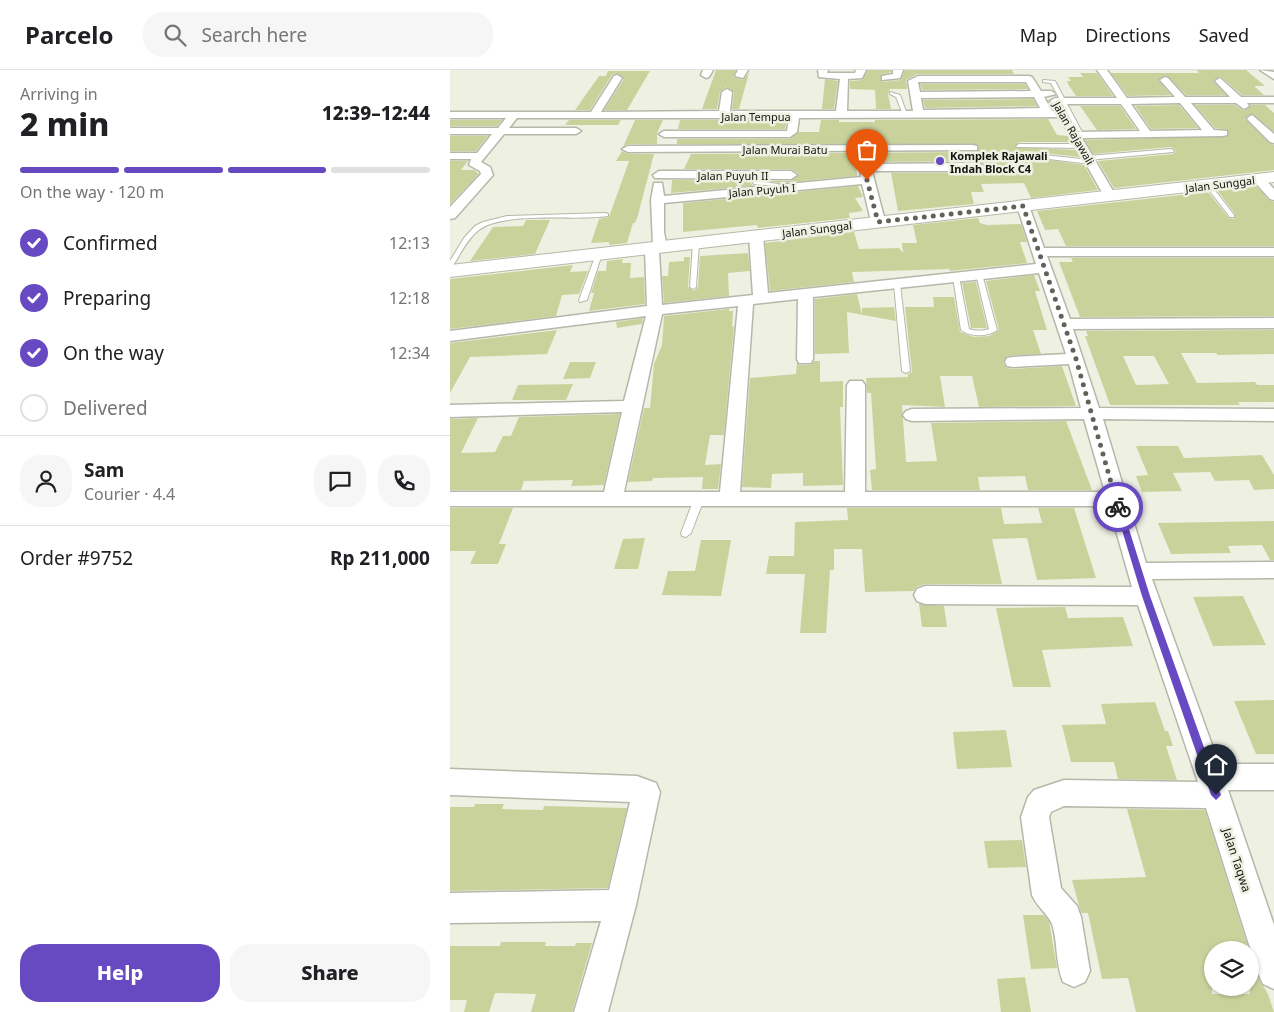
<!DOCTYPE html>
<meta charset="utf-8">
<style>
body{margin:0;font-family:"Noto Sans",sans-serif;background:#f6f6f6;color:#202124;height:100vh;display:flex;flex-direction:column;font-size:19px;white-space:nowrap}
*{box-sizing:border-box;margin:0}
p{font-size:16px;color:#757577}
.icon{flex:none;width:28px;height:28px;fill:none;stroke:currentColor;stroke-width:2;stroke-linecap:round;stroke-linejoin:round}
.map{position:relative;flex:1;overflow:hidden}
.panel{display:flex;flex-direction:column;background:#fff;width:450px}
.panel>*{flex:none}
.controls{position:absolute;left:754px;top:871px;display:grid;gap:10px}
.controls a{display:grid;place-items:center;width:55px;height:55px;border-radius:50%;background:#fff;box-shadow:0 1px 4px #0004;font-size:25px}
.pin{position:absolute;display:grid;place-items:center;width:42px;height:42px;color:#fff;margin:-51px -21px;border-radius:50% 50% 50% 0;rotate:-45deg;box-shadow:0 0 5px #0007}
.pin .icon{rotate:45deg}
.courier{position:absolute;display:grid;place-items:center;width:50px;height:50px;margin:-25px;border:4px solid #6749c2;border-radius:50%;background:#fff;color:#222;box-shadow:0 1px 6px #0007}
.overview em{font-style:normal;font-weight:800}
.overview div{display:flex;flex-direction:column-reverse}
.overview{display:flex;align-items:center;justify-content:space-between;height:85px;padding:0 20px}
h1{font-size:32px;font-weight:800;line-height:38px}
.bar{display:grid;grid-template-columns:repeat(4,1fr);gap:8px 5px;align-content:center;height:60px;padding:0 20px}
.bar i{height:6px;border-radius:4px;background:#e0e0e0}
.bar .active{background:#6749c2}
.bar p{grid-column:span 4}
.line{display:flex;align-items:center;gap:12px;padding:0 20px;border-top:1px solid #e0e0e0}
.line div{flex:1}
.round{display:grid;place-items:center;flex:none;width:52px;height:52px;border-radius:20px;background:#f6f6f6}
ol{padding:0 20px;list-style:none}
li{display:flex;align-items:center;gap:15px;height:55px}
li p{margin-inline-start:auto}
li .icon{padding:5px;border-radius:50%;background:#6749c2;color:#fff;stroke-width:4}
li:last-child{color:#757577}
li i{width:28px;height:28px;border:2px solid #e0e0e0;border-radius:50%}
.primary-button{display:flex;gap:10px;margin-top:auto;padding:10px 20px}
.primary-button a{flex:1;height:58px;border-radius:20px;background:#6749c2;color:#fff;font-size:20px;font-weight:800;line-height:58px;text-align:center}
.primary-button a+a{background:#f6f6f6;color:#202124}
header{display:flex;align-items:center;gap:30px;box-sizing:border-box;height:70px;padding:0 25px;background:#fff;border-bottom:1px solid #e0e0e0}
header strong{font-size:24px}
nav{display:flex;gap:28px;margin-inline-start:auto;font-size:18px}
.search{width:350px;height:45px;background:#f6f6f6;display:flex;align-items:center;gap:12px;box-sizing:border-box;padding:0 18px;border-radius:20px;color:#757577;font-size:19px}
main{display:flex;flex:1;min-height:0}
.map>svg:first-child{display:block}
.building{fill:#cad29c;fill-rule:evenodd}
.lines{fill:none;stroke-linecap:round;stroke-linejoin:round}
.service-casing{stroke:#b5b8a9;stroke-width:2}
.minor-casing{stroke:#b5b8a9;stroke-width:3}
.primary-casing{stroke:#b5b8a9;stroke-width:2}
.service{fill:#fff;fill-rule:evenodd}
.minor{fill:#fff;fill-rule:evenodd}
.primary{fill:#fff;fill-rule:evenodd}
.route{fill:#6749c2}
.done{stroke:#61625a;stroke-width:5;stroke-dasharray:0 9}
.poi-dot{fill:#6749c2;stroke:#eef1e2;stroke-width:2}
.labels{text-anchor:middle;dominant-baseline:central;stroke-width:5;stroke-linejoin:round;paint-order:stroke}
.far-street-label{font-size:11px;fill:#151510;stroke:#eef1e2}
.far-poi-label{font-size:11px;font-weight:bold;fill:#151510;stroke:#eef1e2;text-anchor:start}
.street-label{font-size:12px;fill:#151510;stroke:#eef1e2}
</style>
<header>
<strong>Parcelo</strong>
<div class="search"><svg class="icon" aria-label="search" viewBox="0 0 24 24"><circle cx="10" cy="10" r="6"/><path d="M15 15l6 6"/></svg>Search here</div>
<nav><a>Map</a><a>Directions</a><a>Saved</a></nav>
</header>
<main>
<section class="panel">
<div class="overview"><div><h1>2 min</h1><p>Arriving in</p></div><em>12:39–12:44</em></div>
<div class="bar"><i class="active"></i><i class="active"></i><i class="active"></i><i></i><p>On the way · 120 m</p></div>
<ol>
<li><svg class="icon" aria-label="check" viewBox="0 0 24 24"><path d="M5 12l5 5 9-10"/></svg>Confirmed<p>12:13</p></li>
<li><svg class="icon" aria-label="check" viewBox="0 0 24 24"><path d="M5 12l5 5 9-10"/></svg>Preparing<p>12:18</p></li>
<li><svg class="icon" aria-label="check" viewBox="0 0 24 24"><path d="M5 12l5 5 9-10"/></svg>On the way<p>12:34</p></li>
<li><i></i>Delivered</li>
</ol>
<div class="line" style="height:90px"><a class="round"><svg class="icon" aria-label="person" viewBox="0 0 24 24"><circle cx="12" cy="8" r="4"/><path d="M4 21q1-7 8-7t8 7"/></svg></a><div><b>Sam</b><p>Courier · 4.4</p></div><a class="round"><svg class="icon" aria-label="chat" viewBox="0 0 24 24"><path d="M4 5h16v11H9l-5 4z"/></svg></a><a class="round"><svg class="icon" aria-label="phone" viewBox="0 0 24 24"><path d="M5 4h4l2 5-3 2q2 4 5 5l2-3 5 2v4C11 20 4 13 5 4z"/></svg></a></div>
<div class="line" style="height:65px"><div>Order #9752</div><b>Rp 211,000</b></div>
<div class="primary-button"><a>Help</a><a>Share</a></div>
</section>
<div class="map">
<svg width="824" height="942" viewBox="0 0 824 942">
<rect width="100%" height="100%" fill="#eef1e2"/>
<g class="building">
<polygon points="266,0 286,0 283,7 293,10 299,3 289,39 282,39 284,22 276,17 270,22 267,39 252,39"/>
<polygon points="418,0 441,0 441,2 431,5 432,12 450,10 455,0 562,0 564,4 467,4 456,10 457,19 440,19 438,24 441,39 426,39 425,20 400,19 400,11 412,10"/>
<polygon points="747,0 796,0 815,16 804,16 814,25 792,25 770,6 763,11 776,25 736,25 716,5 708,10 721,25 678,26 661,3 749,3"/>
<polygon points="158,1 200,1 177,40 154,40 174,9 166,3 162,5 140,40 125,40 149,6 156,6"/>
<polygon points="630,3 647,3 663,26 626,26 618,14 617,11 621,11 618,7 633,7"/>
<polygon points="375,9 388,11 384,39 372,39"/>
<polygon points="470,14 575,14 578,19 472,20"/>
<polygon points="583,29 587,36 475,38 473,30"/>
<polygon points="729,35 748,58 701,59 685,36"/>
<polygon points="745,35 785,35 794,41 800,35 815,35 824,43 824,62 803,44 795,49 819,73 824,75 824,100 664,118 648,91 723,84 726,81 721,77 643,84 635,70 778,66 778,60 765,58"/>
<polygon points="630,36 670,36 686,59 647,60"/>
<polygon points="598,49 607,65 618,66 622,72 569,72 565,77 626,80 630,87 575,81 571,86 634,95 648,120 581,128 574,113 531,114 534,122 521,122 524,134 448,141 441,103 529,103 537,96 529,91 421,92 417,90 406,95 407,106 329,113 318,111 341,111 349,104 341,99 234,99 241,84 527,82 528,75 227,74 227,69 340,69 349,62 369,62 371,50 389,50 389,52 425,52 425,50"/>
<polygon points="0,50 52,50 47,56 0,56"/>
<polygon points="119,50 171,50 168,55 115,55"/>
<polygon points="185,50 213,50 207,63 207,74 178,74 173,77"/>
<polygon points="230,50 337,50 335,59 228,59"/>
<polygon points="0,66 38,66 26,81 0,81"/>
<polygon points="172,81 178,84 204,84 188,145 185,153 183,153 177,173 159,175 159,172 141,173 149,149 159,147 179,91 166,91"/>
<polygon points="0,91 18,91 11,100 24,100 29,104 0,134"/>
<polygon points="222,110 303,111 301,113 303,116 221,123"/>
<polygon points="408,116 413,127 405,128 413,141 399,143 400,148 308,158 307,155 233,162 233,133"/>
<polygon points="806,116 819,130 824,132 824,176 616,176 608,159 595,160 587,141 758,122 779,148 784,149 785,144 767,120"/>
<polygon points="528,148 530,153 537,155 571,154 577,172 570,172 577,193 500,201 499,199 402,202 404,212 320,221 315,173 404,162 409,179 449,178 453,183 452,173 467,173 463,155"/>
<polygon points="76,150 100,150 85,184 20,191 43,157 73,156"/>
<polygon points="298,183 300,201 278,203 279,226 214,233 212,206 218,206 219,192 234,191 234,187 240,187 238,217 244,221 248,217 250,186"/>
<polygon points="621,188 824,188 824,246 630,247 609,192 623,192"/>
<polygon points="173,189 172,193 181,193 180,208 194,207 195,234 139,241 144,223 141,223 148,201 156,201 157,191"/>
<polygon points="123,195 120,202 138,201 129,224 112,225 106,246 0,259 0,209"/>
<polygon points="584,205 590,221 585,221 597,260 583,260 591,284 557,286 553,293 557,298 563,299 612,296 626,336 529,337 522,306 490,306 495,337 452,335 456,392 487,391 481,353 616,351 642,420 578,420 575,406 528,407 530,420 422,420 420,400 426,399 421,323 417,323 416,308 458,307 458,304 462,302 455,237 484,237 483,227 504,227 510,262 524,267 539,266 549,260 536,211"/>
<polygon points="526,212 537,258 521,258 512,213"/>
<polygon points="407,224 412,245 412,238 444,237 446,251 397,242 399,283 365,284 365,229"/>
<polygon points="279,239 279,241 283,241 282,257 284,256 274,365 260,365 255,395 271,394 268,419 252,419 253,407 203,408 202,411 178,412 194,338 200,338 204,294 212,275 214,246"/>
<polygon points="193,248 192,254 167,258 166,252"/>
<polygon points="107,260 97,284 20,287 0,323 0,273"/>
<path d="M824,260V284L768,285L766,283H731L747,313L805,312L807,315H824V332H788L790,335H660L635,266H638L636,261ZM673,286H704L719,314L686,315Z"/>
<polygon points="364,291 370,291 370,312 393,311 393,337 390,337 393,415 353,416 353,403 322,404 321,418 292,417 300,308 346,304 347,292 349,295 361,295"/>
<polygon points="120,292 146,292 140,308 113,309"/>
<polygon points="123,314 116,330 62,330 68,315"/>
<polygon points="170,344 154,415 121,416 123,410 74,411 71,420 0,420 0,349 28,348 11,383 45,382 53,366 61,366 69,347"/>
<polygon points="686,376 728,376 734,388 812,385 824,405 824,419 804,420 799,410 765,411 760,402 723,403 732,421 692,422 686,406 698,405"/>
<polygon points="0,438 63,438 49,474 56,474 48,494 20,494 26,481 0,481"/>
<polygon points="397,438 551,438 554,454 592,453 588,438 624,438 646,508 587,510 577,468 542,469 552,514 475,514 466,517 464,521 415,522 412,479 384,479 384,500 380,500 376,563 350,563 355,504 316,504 319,486 344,486 345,452 398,450"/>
<polygon points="824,451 824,490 820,490 812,475 778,476 781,483 721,484 708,453"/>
<polygon points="195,468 188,499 164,499 173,469"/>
<polygon points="251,470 281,470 271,526 212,525 218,501 245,501"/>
<polygon points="793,526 816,575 763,576 743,527"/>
<polygon points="469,534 494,536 497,557 472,557"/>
<polygon points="615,537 618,548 673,547 683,576 592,580 601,617 563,617 546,538"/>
<polygon points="824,630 824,684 806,684 784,631"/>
<polygon points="705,632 715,661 718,661 723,676 716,676 727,710 668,709 664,692 621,692 612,655 656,654 651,634"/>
<polygon points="556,660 562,697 507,699 503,662"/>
<polygon points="25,734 54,734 52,739 93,740 94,736 177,738 158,818 0,821 0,737 24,737"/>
<polygon points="677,739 755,740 799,880 762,880 762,924 800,924 800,884 806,904 818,924 824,942 686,942 678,908 652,909 638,843 631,843 622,810 696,807"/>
<polygon points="572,770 576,797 538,798 534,771"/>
<polygon points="573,845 594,845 599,851 607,898 581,899"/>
<polygon points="51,872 96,872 95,876 125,876 126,873 142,873 122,942 81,942 86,924 45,923 39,942 14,942 17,930 0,930 0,876 50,876"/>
<polygon points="575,907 581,942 551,942 547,909"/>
</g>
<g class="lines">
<defs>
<g id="service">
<polygon points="593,10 605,11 632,62 627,61 601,13 593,12"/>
<polygon points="440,22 450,25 458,47 454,47 446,27 440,24"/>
<polygon points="569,74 631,74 634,76 631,78 567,77 566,76"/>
<polygon points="721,79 724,81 723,82 638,90 635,88 638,86"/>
<polygon points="575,83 641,90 644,92 641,94 573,86 572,85"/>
<polygon points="306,111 328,114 330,119 327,121 325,120 323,116 304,114 303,113"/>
<polygon points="756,114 760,114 784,145 784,147 780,147 756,116"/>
<path d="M156,143L158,144V146C126,151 53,141 29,160C17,169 10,185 2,197L0,198V191L14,168L25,156L33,152L57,146Z"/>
<polygon points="246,171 249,173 246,217 243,219 240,217 243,173"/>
<polygon points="149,182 152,184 137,230 130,232 129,230 146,184"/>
<path d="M529,202L532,204L547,260C538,267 520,267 511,260L503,207L506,205L509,207L519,259C525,261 533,261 539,259L526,204Z"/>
<polygon points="447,212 450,214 460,301 456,303 452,301 444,214"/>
<polygon points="249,426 254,429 241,463 236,467 232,466 231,463 244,429"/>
</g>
<g id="minor">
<polygon points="253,0 263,0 259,7 256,8 251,5"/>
<polygon points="288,0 298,0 293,8 285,6"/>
<path d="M368,0H378L377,3H405L406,0H416L412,8L398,9L397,41H463L458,11L468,6H579L582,7L591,21H601L606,24L594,27L602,41H613L618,44L613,47L349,48L347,62L340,67H214L209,64L214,61H337L339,48H67L59,58H126L131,61L126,64H54L31,92L40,97L43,105L5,148L0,149V137L31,104L30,101L19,95L21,89H0V83H27L42,64H0V58H48L56,48H0V42H141L164,6L167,5L172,8L151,42L269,41L272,22L277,19L282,22L280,41H386L390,9L369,7ZM468,12H576L581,21L470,22ZM584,27L590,38L473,40L471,28Z"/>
<polygon points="443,0 453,0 450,8 432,10 432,6 443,4"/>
<path d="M647,0H657L677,28L725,27L710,10L715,7L718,8L735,27H780L765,11L770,8L791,27H824V33H797L799,36L794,39L786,33H741L764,60L777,61V65L773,66L632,68L666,126L660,130L654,126L614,55L619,52L623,53L628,62L690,61L671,34H605L600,31L605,28H667ZM730,33L752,60L700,61L681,34Z"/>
<polygon points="810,0 824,2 824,9"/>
<polygon points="802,45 824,64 824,73 820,72 798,50 797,48"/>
<polygon points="523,75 527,76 527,80 178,82 172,79 178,76"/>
<path d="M416,92L421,94L529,93L535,97L529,101H422L435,151L428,155L421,151L412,114L214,133V162L217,178L209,182L212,235L303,225L299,166L306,162L313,166L318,223L586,194L567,136L573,132L579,136L594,178H824V186H597L620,249L824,248V258L623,259L649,338L824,339V351L653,349L696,493L824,492V508L702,509L769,694H824V720H778L824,855V919L813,914L808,903L756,738L614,736L601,742L599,747L611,818L627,836L631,847L640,901L635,912L624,917L613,912C605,893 608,872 602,854C598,844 587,837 582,825L571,747L578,727L584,720L614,710L748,712L688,535L475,534L467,531L464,525L467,519L475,516L682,517L659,436H0V422H154L172,342L0,347V335L174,331L196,246L0,271V261L197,236L195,179L203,175L201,130L204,113H212L214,126L411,107L410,96ZM589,203L616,284L563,287L557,288L555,292L557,296L563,297L619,294L631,338L462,339L456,341L453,345L456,349L462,351L634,349L655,422H415V315L412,311H400L397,315L395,422H290L303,234L348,229L347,289L349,293H361L363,289V227ZM288,236L270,422H174L212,244Z"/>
<polygon points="209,101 341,101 347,105 341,109 205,108 203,105"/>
<polygon points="808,105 812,106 824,119 824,130 820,129 802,109"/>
<polygon points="0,699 187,706 206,713 210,722 186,835 158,942 124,942 151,851 0,853 0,823 159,820 180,732 0,725"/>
</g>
<polygon id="primary" points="824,102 824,112 0,207 0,195"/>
</defs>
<use href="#service" class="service-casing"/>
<use href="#minor" class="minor-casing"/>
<use href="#primary" class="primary-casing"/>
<use href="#service" class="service"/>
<use href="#minor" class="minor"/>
<use href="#primary" class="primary"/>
</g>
<polygon class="route" points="668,434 672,437 700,526 771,725 766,730 761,725 692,526 665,437"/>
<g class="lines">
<polyline class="done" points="417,110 428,152 573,136 626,289 668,437"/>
</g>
<circle class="poi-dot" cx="490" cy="91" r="5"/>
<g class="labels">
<g class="far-street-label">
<text x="306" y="46">Jalan Tempua</text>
<text transform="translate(624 63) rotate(60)">Jalan Rajawali</text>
<text x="335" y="79">Jalan Murai Batu</text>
<text x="283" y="105">Jalan Puyuh II</text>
<text transform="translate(770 114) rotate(-7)">Jalan Sunggal</text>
<text transform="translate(312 120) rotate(-5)">Jalan Puyuh I</text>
<text transform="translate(367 159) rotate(-7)">Jalan Sunggal</text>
</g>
<g class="far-poi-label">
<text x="500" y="85">Komplek Rajawali<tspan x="500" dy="13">Indah Block C4</tspan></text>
</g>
<g class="street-label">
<text transform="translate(787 790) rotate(72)">Jalan Taqwa</text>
</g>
</g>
</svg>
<div class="controls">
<a><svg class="icon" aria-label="layers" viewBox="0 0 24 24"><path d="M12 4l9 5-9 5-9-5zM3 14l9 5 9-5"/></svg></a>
</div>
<div class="pin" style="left:417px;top:110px;background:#ea580c"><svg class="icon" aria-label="bag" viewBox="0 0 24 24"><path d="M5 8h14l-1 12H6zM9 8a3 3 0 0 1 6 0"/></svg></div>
<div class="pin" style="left:766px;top:725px;background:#1f2937"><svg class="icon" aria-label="home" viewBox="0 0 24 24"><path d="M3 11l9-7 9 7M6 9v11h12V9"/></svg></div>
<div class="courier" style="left:668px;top:437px"><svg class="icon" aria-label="bike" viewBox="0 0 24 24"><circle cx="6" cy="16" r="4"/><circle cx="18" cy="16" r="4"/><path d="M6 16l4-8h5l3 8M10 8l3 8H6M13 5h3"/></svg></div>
</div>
</main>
